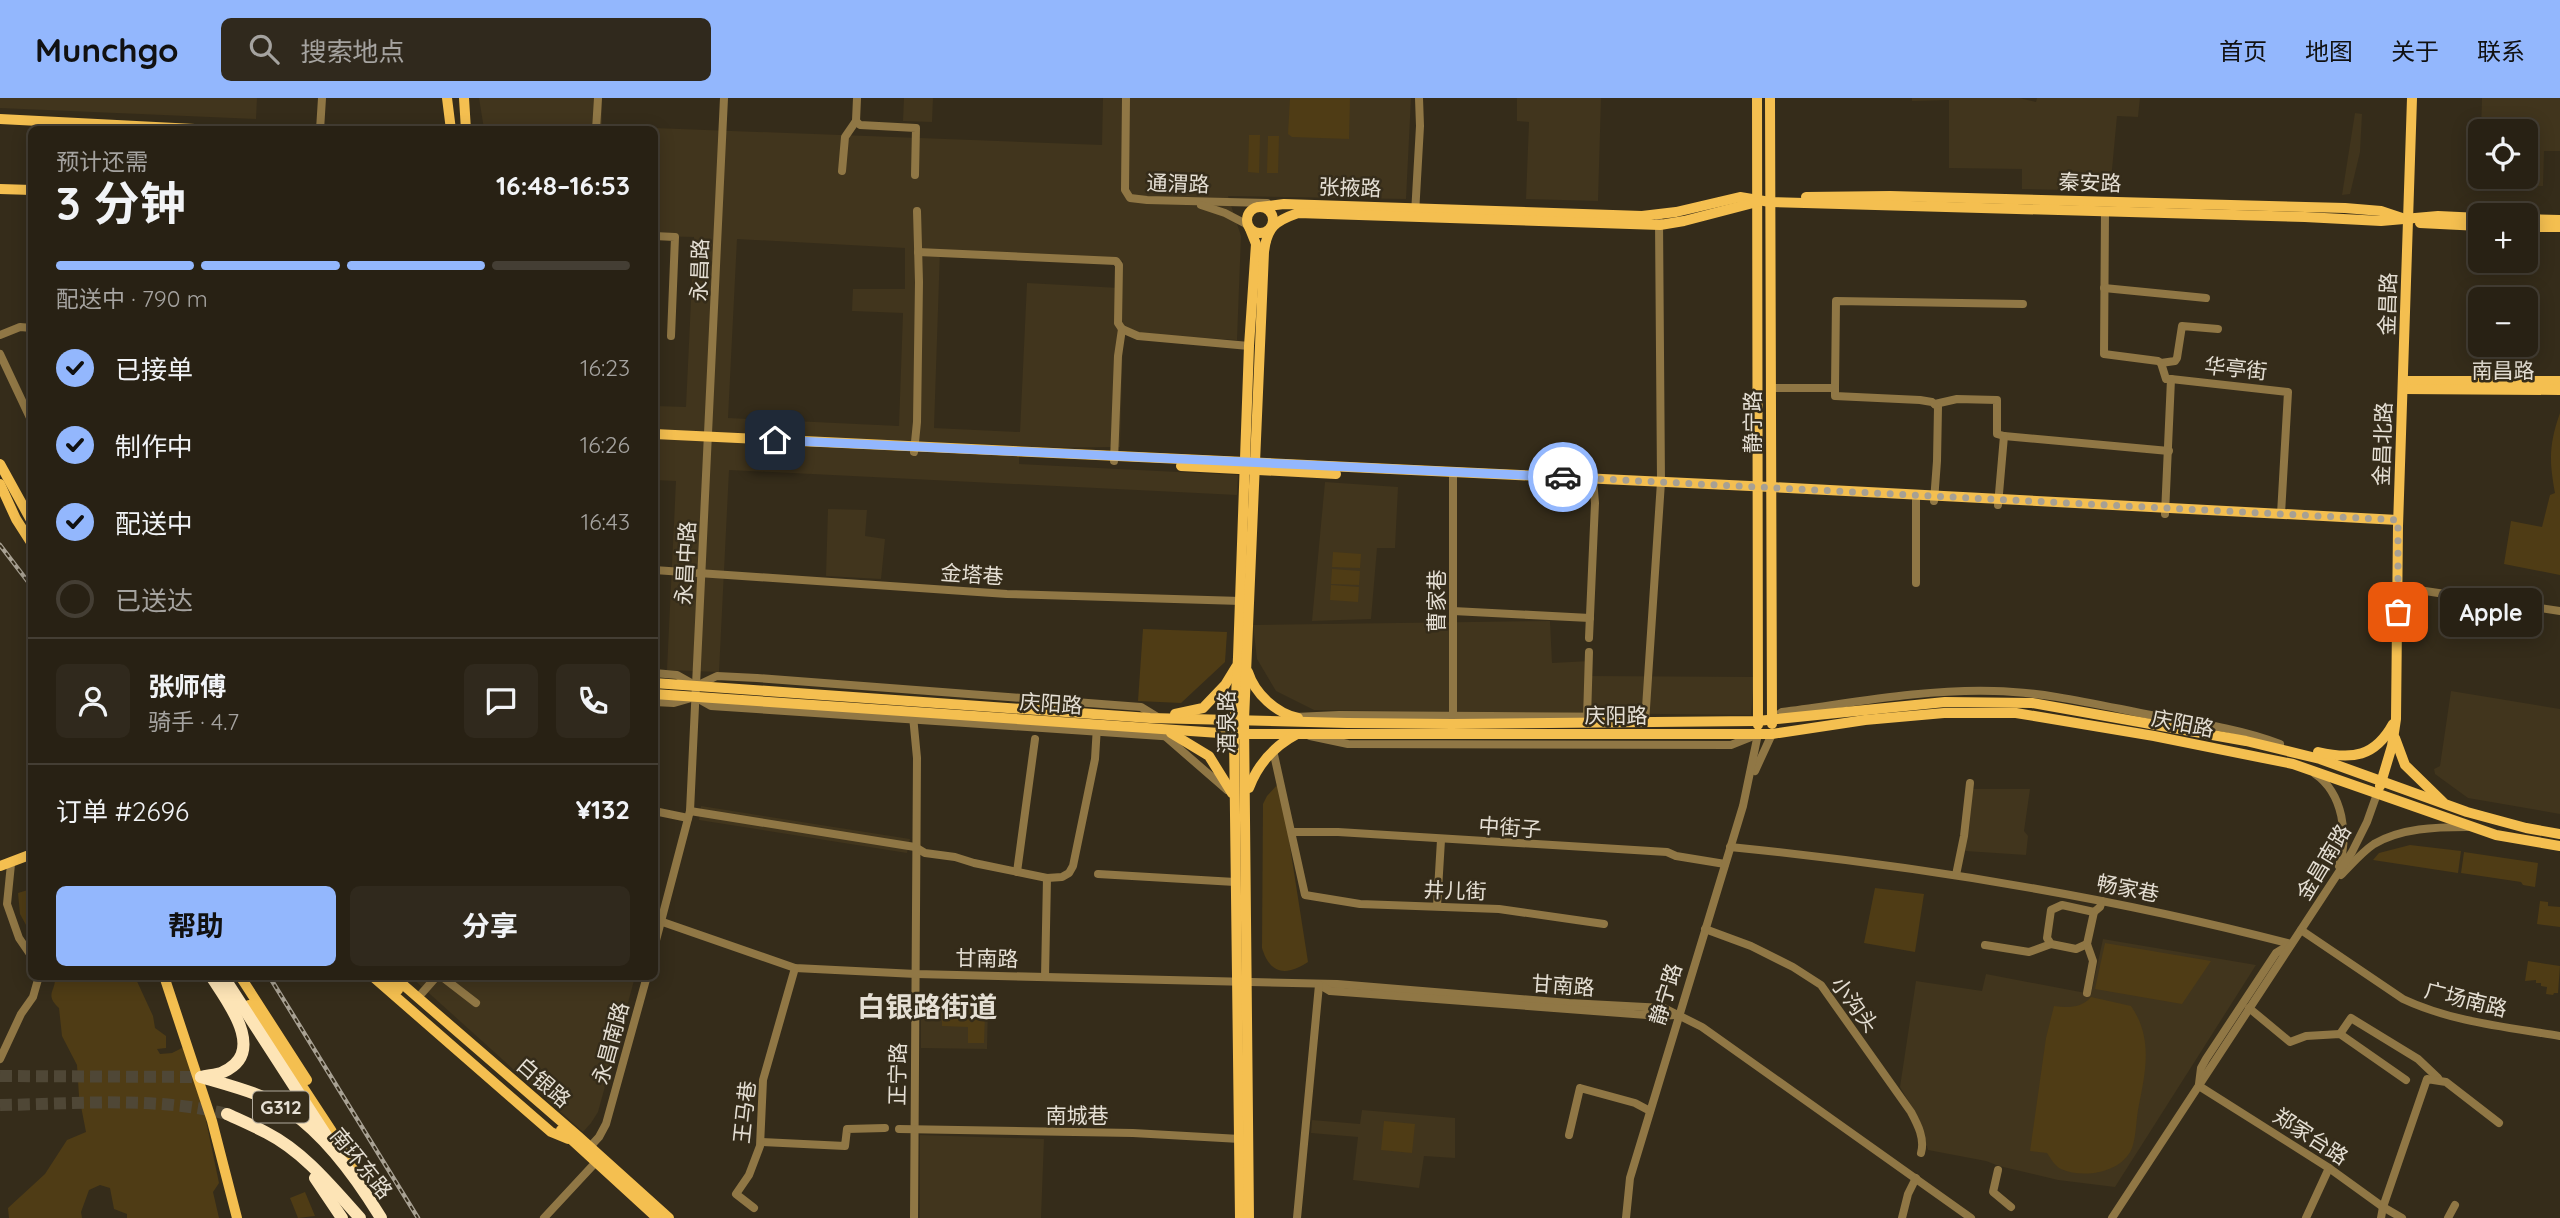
<!DOCTYPE html>
<html lang="zh">
<meta charset="utf-8">
<style>
body{margin:0;font-family:Quicksand,"Noto Sans SC",sans-serif;background:#30291d;color:#f1f3f6;height:100vh;display:flex;flex-direction:column;font-size:26px;white-space:nowrap}
*{box-sizing:border-box;margin:0}
p{font-size:23px;color:#a5a3a0}
.icon{flex:none;width:38px;height:38px;fill:none;stroke:currentColor;stroke-width:2;stroke-linecap:round;stroke-linejoin:round}
.map{position:relative;flex:1;overflow:hidden}
.details{position:absolute;left:28px;top:28px;width:630px;height:854px;display:flex;flex-direction:column;background:#282114;border-radius:10px;box-shadow:0 4px 18px #0003,0 0 0 2px #443e34}
.details>*{flex:none}
.fabs{position:absolute;left:2468px;top:21px;display:grid;gap:14px}
.fabs a{display:grid;place-items:center;width:70px;height:70px;border-radius:10px;background:#282114;box-shadow:0 4px 18px #0003,0 0 0 2px #443e34;font-size:35px}
.pin{position:absolute;display:grid;place-items:center;width:60px;height:60px;color:#fff;margin:-30px;border-radius:14px;box-shadow:0 4px 10px #0006}
.courier{position:absolute;display:grid;place-items:center;width:70px;height:70px;margin:-35px;border:5px solid #93b7fd;border-radius:50%;background:#fff;color:#222;box-shadow:0 2px 9px #0007}
.bubble{position:absolute;height:49px;border-radius:10px;background:#282114;box-shadow:0 4px 18px #0003,0 0 0 2px #443e34;font-size:23px;font-weight:700;line-height:49px;text-align:center}
.head em{font-style:normal;font-weight:700}
.head div{display:flex;flex-direction:column-reverse}
.head{display:flex;align-items:center;justify-content:space-between;height:119px;padding:0 28px}
h1{font-size:46px;font-weight:700;line-height:52px}
.bar{display:grid;grid-template-columns:repeat(4,1fr);gap:10px 7px;align-content:center;height:84px;padding:0 28px}
.bar i{height:9px;border-radius:5px;background:#443e34}
.bar .on{background:#93b7fd}
.bar p{grid-column:span 4}
.line{display:flex;align-items:center;gap:18px;padding:0 28px;border-top:2px solid #443e34}
.line div{flex:1}
.round{display:grid;place-items:center;flex:none;width:74px;height:74px;border-radius:10px;background:#30291d}
ol{padding:0 28px;list-style:none}
li{display:flex;align-items:center;gap:21px;height:77px}
li p{margin-inline-start:auto}
li .icon{padding:7px;border-radius:50%;background:#93b7fd;color:#111;stroke-width:4}
li:last-child{color:#a5a3a0}
li i{width:38px;height:38px;border:4px solid #443e34;border-radius:50%}
.action{display:flex;gap:14px;margin-top:auto;padding:14px 28px}
.action a{flex:1;height:80px;border-radius:10px;background:#93b7fd;color:#111;font-size:28px;font-weight:700;line-height:80px;text-align:center}
.action a+a{background:#30291d;color:#f1f3f6}
header{display:flex;align-items:center;gap:42px;box-sizing:border-box;height:98px;padding:0 35px;background:#93b7fd;color:#111}
header strong{font-size:33px}
nav{display:flex;gap:38px;margin-inline-start:auto;font-size:24px}
.search{width:490px;height:63px;background:#30291d;display:flex;align-items:center;gap:18px;box-sizing:border-box;padding:0 24px;border-radius:10px;color:#a5a3a0;font-size:26px}
.map>svg:first-child{display:block}
.built{fill:#41351d;fill-rule:evenodd}
.green{fill:#4f3c15}
.lines{fill:none;stroke-linecap:round;stroke-linejoin:round}
.highway-tunnel{stroke:#4f4736;stroke-width:12;stroke-dasharray:12 6;stroke-linecap:butt}
.minor{stroke:#907745;stroke-width:8}
.major{stroke:#f4bf50;stroke-width:10}
.highway{stroke:#fde4b6;stroke-width:12}
.rail-casing{stroke:#a8a193;stroke-width:4.5}
.rail{stroke:#352c1a;stroke-width:2;stroke-dasharray:5;stroke-linecap:butt}
.done{stroke:#a7a093;stroke-width:7;stroke-dasharray:0 12.6}
.route{stroke:#93b7fd;stroke-width:9}
.labels{text-anchor:middle;dominant-baseline:central;stroke-width:5;stroke-linejoin:round;paint-order:stroke}
.shield{fill:#352c1a;stroke:#b0a99c;stroke-width:2}
.shield-label{font-size:19px;font-weight:bold;fill:#e5dfd4}
.street-label{font-size:21px;fill:#e5dfd4;stroke:#352c1a}
.district-label{font-size:28px;font-weight:bold;fill:#e5dfd4;stroke:#352c1a}
</style>
<header>
<strong>Munchgo</strong>
<div class="search"><svg class="icon" aria-label="search" viewBox="0 0 24 24"><circle cx="10" cy="10" r="6"/><path d="M15 15l6 6"/></svg>搜索地点</div>
<nav><a>首页</a><a>地图</a><a>关于</a><a>联系</a></nav>
</header>
<div class="map">
<svg width="2560" height="1120" viewBox="0 0 2560 1120">
<rect width="100%" height="100%" fill="#352c1a"/>
<g class="built">
<polygon points="0,0 257,0 256,21 0,10"/>
<path d="M479,0H602V28L1102,47L1103,0H1411L1406,101L1228,98L1241,138L1237,242L1143,236L1118,226L1123,238L1120,349L1019,350V366L1238,377L1237,397L729,372L719,574L667,572L676,383L655,382V308L686,309L694,139L655,138L654,32L484,31ZM737,141L905,150V191H853L852,213L903,215L899,328L728,320ZM940,152L1123,163L1120,190L1027,185L1020,334L934,330Z"/>
<polygon points="904,0 933,0 932,24 903,23"/>
<polygon points="1517,0 1601,0 1598,103 1526,101 1529,24 1517,23"/>
<polygon points="1912,0 2019,0 2036,4 2037,0 2140,0 2138,19 2117,18 2110,93 2022,91 2022,71 1949,70 1949,2 1912,3"/>
<polygon points="2482,0 2560,0 2560,53 2544,53 2543,88 2490,87 2488,79 2525,79 2525,33 2481,33"/>
<polygon points="2355,15 2362,16 2360,54 2350,96 2342,97"/>
<polygon points="1325,384 1398,389 1395,450 1377,450 1371,521 1312,523"/>
<polygon points="828,411 867,412 865,438 885,441 881,481 826,478"/>
<polygon points="1550,523 1552,565 1590,563 1590,578 1754,579 1751,617 1314,612 1276,593 1257,561 1253,527"/>
<polygon points="2451,593 2560,611 2560,716 2468,700 2435,676 2434,671 2440,668"/>
<polygon points="1971,691 2030,691 2024,733 2028,738 2026,757 1965,753"/>
<polygon points="701,708 910,741 907,755 699,722"/>
<polygon points="2103,841 2256,867 2115,1089 2058,1082 1999,1068 1986,1063 1928,1052 1919,1021 1900,989 1916,883 1982,893 1986,876 2091,896"/>
<polygon points="411,879 635,879 598,1014 591,1025 583,1034"/>
<polygon points="940,909 988,909 987,951 921,950 921,921 939,921"/>
<polygon points="1362,1012 1455,1020 1455,1060 1424,1058 1419,1090 1353,1082 1358,1039 1311,1035 1312,1022 1360,1026"/>
<polygon points="920,1037 1044,1041 1041,1120 920,1120"/>
</g>
<g class="green">
<polygon points="1290,0 1350,0 1349,41 1292,39 1288,36"/>
<polygon points="1249,37 1260,37 1259,75 1248,74"/>
<polygon points="1268,38 1279,38 1278,75 1267,75"/>
<path d="M2560,315V477L2504,466L2511,423L2542,429L2550,397L2555,395C2549,363 2549,346 2560,315Z"/>
<polygon points="1333,454 1361,456 1360,470 1332,469"/>
<polygon points="1332,471 1360,473 1359,487 1331,486"/>
<polygon points="1331,487 1359,489 1358,504 1330,502"/>
<polygon points="1143,531 1227,534 1225,564 1181,605 1138,603"/>
<path d="M1277,687L1281,691L1308,864C1287,878 1270,877 1262,850L1263,706L1267,698Z"/>
<polygon points="2410,747 2461,753 2458,775 2373,762 2379,755"/>
<polygon points="2464,754 2538,765 2535,789 2523,787 2521,784 2461,775"/>
<polygon points="1875,790 1924,796 1915,854 1864,845"/>
<polygon points="31,791 32,791 31,836 20,816 18,795"/>
<polygon points="2540,803 2548,804 2548,808 2560,809 2560,829 2537,826"/>
<polygon points="2105,845 2211,863 2182,906 2095,891"/>
<polygon points="2528,863 2560,868 2558,895 2554,895 2553,897 2546,896 2547,889 2541,888 2541,885 2536,885 2536,882 2525,883"/>
<path d="M55,879H135L153,918L155,930L166,938V950L157,951L160,956L172,955L184,949L205,1018L219,1085L213,1094L219,1120H127V1116L114,1111L110,1090L100,1087L89,1092L81,1114L82,1120H9L8,1110L45,1076L67,1042L86,1034L79,998L77,967L62,938L59,910C44,896 56,894 55,879Z"/>
<path d="M2091,899L2131,908C2154,941 2145,976 2138,1012C2136,1024 2136,1039 2132,1050C2122,1075 2083,1081 2061,1071C2055,1068 2051,1061 2047,1055L2030,1053L2046,940L2054,908C2067,910 2082,910 2091,899Z"/>
<polygon points="942,915 985,916 984,945 968,945 968,929 942,928"/>
<polygon points="1384,1023 1415,1026 1412,1055 1381,1052"/>
<polygon points="305,1094 315,1118 298,1120 290,1100"/>
</g>
<g class="lines">
<g class="highway-tunnel">
<polyline points="0,978 201,979"/>
<path d="M0,1007C75,1006 153,998 227,1016"/>
</g>
<g class="minor">
<polyline points="1126,0 1125,92 1130,100 1147,102 1267,105"/>
<polyline points="856,23 860,27 916,30 915,77"/>
<polyline points="320,32 322,0"/>
<polyline points="596,32 598,0"/>
<polyline points="842,73 845,39 856,23 857,0"/>
<polyline points="1201,107 1225,115 1248,127"/>
<polyline points="2105,114 2104,256 2158,263 2161,265 2166,281 2171,281"/>
<polyline points="1415,116 1420,28 1419,0"/>
<polyline points="654,138 675,139 671,238"/>
<polyline points="918,154 1116,163 1119,167 1118,225 1122,231 1138,238 1249,248"/>
<polyline points="2104,190 2206,200"/>
<polyline points="0,237 20,229 32,230"/>
<polyline points="0,256 32,324"/>
<polyline points="2161,265 2175,263 2177,260 2182,228 2218,231"/>
<polyline points="1771,290 1835,290 1836,203 2023,206"/>
<polyline points="1835,290 1835,298 1920,302 1932,304 1938,309 1937,363 1934,403"/>
<polyline points="1935,306 1957,301 1997,302 1997,336 2004,338 2169,353"/>
<polyline points="914,354 917,324 919,184 917,113"/>
<polyline points="1114,363 1118,258 1122,231"/>
<polyline points="1916,402 1916,485"/>
<polyline points="1998,407 2004,338"/>
<polyline points="2165,416 2171,281 2288,294 2281,416"/>
<polyline points="654,472 1007,496 1241,503"/>
<polyline points="2398,489 2560,513"/>
<polyline points="1453,513 1590,520"/>
<polyline points="1589,540 1595,405 1593,381"/>
<polyline points="654,575 677,577 693,586"/>
<polyline points="696,588 717,578 757,580 1141,609 1159,620"/>
<polyline points="654,604 674,605 695,599 711,608 1176,639"/>
<polyline points="913,618 917,660 914,1120"/>
<polyline points="1295,619 1339,617 1643,619"/>
<polyline points="1453,620 1453,379"/>
<path d="M1774,620L1782,614C1852,605 1923,591 1994,593C2048,594 2103,608 2156,618C2198,625 2241,631 2280,646"/>
<polyline points="1587,621 1589,554"/>
<polyline points="1645,625 1661,384 1659,123"/>
<polyline points="1310,638 1348,646 1731,647 1756,637"/>
<polyline points="1166,639 1227,692"/>
<polyline points="1273,652 1305,797 1360,806 1499,811 1604,826"/>
<polyline points="1755,673 1772,636"/>
<path d="M2315,676C2343,695 2349,738 2339,768"/>
<polyline points="654,713 688,720"/>
<polyline points="690,713 915,749 925,755 955,759 974,765 1047,780 1062,779 1069,775 1073,768 1095,661 1097,628"/>
<polyline points="1293,734 1338,734 1667,754 1676,758 1725,766"/>
<path d="M1730,749C1919,768 2107,798 2291,846"/>
<polyline points="11,766 7,806 19,840 32,859"/>
<polyline points="1017,774 1035,641"/>
<polyline points="1098,776 1235,784"/>
<polyline points="1956,777 1964,738 1970,685"/>
<path d="M2341,777C2351,767 2362,754 2374,746C2401,730 2436,729 2467,729"/>
<polyline points="1437,808 1441,742"/>
<polyline points="654,821 795,870 916,876 1337,886 1569,905 1664,910 1702,929 1971,1120"/>
<path d="M1705,831L1751,848L1793,869L1821,887L1911,1014C1918,1027 1925,1041 1921,1055"/>
<path d="M2301,832L2403,901C2452,924 2507,929 2560,938"/>
<polyline points="2087,846 2076,851 2051,846 2047,840 2051,812 2062,807 2094,814"/>
<polyline points="1985,847 2029,854 2051,846"/>
<polyline points="654,850 690,713 724,0"/>
<polyline points="441,878 476,905"/>
<polyline points="1045,879 1047,780"/>
<polyline points="1320,887 1330,893 1660,918 1675,917"/>
<polyline points="422,895 437,878"/>
<polyline points="2087,895 2093,863 2087,846 2094,814 2100,809 2102,803"/>
<polyline points="2249,910 2290,944 2306,938 2340,936 2406,982"/>
<polyline points="2340,936 2351,920 2418,961 2438,980"/>
<polyline points="0,961 21,916 33,899 39,878"/>
<polyline points="2199,986 2201,970 2206,961 2276,855 2289,847"/>
<polyline points="2199,988 2329,1070 2383,1109 2402,1120"/>
<polyline points="899,1031 1133,1035 1240,1041"/>
<polyline points="1569,1037 1580,990 1635,1005 1650,1013"/>
<polyline points="761,1044 845,1048 847,1031 885,1030"/>
<polyline points="587,1052 599,1039 606,1026 647,878"/>
<polyline points="1998,1072 1993,1094 2011,1109"/>
<polyline points="754,1110 736,1096 749,1077 760,1048 763,982 795,870"/>
<polyline points="544,1120 596,1064"/>
<polyline points="1297,1120 1319,887"/>
<polyline points="1626,1120 1630,1080 1743,708 1758,636"/>
<polyline points="1902,1120 1908,1096 1916,1080"/>
<polyline points="2112,1120 2352,754 2367,724 2378,693"/>
<polyline points="2306,1120 2329,1070"/>
<polyline points="2381,1120 2383,1109 2427,981 2446,984 2499,1025"/>
<polyline points="2448,1120 2455,1107"/>
</g>
<g class="major">
<polyline points="447,0 451,32"/>
<polyline points="464,0 466,32"/>
<polyline points="1757,0 1758,627"/>
<polyline points="1770,0 1772,626"/>
<polyline points="0,21 214,32"/>
<polyline points="0,91 32,92"/>
<polyline points="1806,99 1890,98 2345,110 2381,113 2402,120"/>
<polyline points="1259,109 1284,106 1642,118 1676,114 1740,99 1770,104 2305,119 2381,123 2438,118 2480,120"/>
<circle cx="1260" cy="122" r="13"/>
<polyline points="2525,121 2560,122"/>
<polyline points="2420,125 2480,128"/>
<polyline points="2525,129 2560,129"/>
<polyline points="2404,283 2560,283"/>
<polyline points="2404,291 2560,292"/>
<polyline points="654,336 1771,389 2398,422"/>
<polyline points="0,366 32,424"/>
<polyline points="1181,368 1336,376"/>
<polyline points="0,386 16,421 32,446"/>
<path d="M1248,574C1255,596 1276,615 1298,620"/>
<polyline points="654,585 1150,620 1347,625 1452,626 1757,623 1945,604 2032,605 2246,643 2320,661 2467,714 2526,730 2560,736"/>
<polyline points="654,596 1234,636 1772,636 1865,622 1944,615 2016,615 2154,638 2293,666 2496,737 2560,748"/>
<polyline points="1175,616 1203,610 1225,587 1236,569"/>
<polyline points="1171,635 1209,658 1232,695"/>
<polyline points="2395,640 2405,667 2443,704"/>
<path d="M2318,654C2352,662 2375,659 2393,626"/>
<polyline points="2380,688 2392,648 2396,621 2398,428 2412,0"/>
<path d="M1249,690C1258,666 1274,648 1297,636"/>
<polyline points="0,768 32,756"/>
<polyline points="164,878 212,1023 237,1120"/>
<polyline points="240,878 307,982"/>
<polyline points="372,878 551,1034 568,1041"/>
<polyline points="382,878 398,892"/>
<polyline points="393,878 578,1038 669,1120"/>
<polyline points="249,907 331,1032 353,1071"/>
<polyline points="561,1032 657,1120"/>
<polyline points="1240,1120 1234,636 1238,559 1249,248 1256,146 1250,131"/>
<path d="M1249,1120L1244,622L1264,154C1267,129 1275,123 1298,115L1660,127L1684,123L1757,104"/>
</g>
<g class="highway">
<polyline points="223,878 329,1042"/>
<path d="M201,979C231,988 265,996 291,1014C327,1039 359,1084 381,1120"/>
<path d="M201,979C208,977 217,977 223,974C268,954 227,903 211,878"/>
<path d="M227,1016C240,1022 254,1028 267,1035C304,1054 332,1089 360,1120"/>
<polyline points="315,1080 342,1120"/>
</g>
<defs>
<g id="rail">
<polyline points="0,447 32,489"/>
<polyline points="269,878 418,1120"/>
</g>
</defs>
<use href="#rail" class="rail-casing"/>
<use href="#rail" class="rail"/>
</g>
<g class="lines">
<polyline class="done" points="1563,379 2398,422 2398,514"/>
<polyline class="route" points="775,342 1563,379"/>
</g>
<g class="labels">
<rect class="shield" x="253" y="993.5" width="56" height="31" rx="5"/>
<g class="shield-label">
<text x="281" y="1009">G312</text>
</g>
<g class="street-label">
<text transform="translate(2090 84) rotate(2)">秦安路</text>
<text transform="translate(1178 85) rotate(2)">通渭路</text>
<text transform="translate(1350 89) rotate(2)">张掖路</text>
<text transform="translate(699 172) rotate(-88)">永昌路</text>
<text transform="translate(2387 206) rotate(-88)">金昌路</text>
<text transform="translate(2236 270) rotate(6)">华亭街</text>
<text x="2503" y="272">南昌路</text>
<text transform="translate(1752 324) rotate(-90)">静宁路</text>
<text transform="translate(2382 346) rotate(-88)">金昌北路</text>
<text transform="translate(685 465) rotate(-87)">永昌中路</text>
<text transform="translate(972 476) rotate(4)">金塔巷</text>
<text transform="translate(1436 503) rotate(-90)">曹家巷</text>
<text transform="translate(1051 605) rotate(4)">庆阳路</text>
<text x="1616" y="617">庆阳路</text>
<text transform="translate(1226 624) rotate(-90)">酒泉路</text>
<text transform="translate(2183 625) rotate(11)">庆阳路</text>
<text transform="translate(1510 729) rotate(4)">中街子</text>
<text transform="translate(2323 764) rotate(-59)">金昌南路</text>
<text transform="translate(2128 790) rotate(11)">畅家巷</text>
<text transform="translate(1455 792) rotate(2)">井儿街</text>
<text transform="translate(987 860) rotate(1)">甘南路</text>
<text transform="translate(1563 887) rotate(4)">甘南路</text>
<text transform="translate(1665 896) rotate(-73)">静宁路</text>
<text transform="translate(2466 901) rotate(14)">广场南路</text>
<text transform="translate(1855 906) rotate(53)">小沟头</text>
<text transform="translate(610 945) rotate(-75)">永昌南路</text>
<text transform="translate(897 976) rotate(-89)">正宁路</text>
<text transform="translate(544 984) rotate(41)">白银路</text>
<text transform="translate(744 1014) rotate(-84)">王马巷</text>
<text x="1077" y="1017">南城巷</text>
<text transform="translate(2311 1038) rotate(33)">郑家台路</text>
<text transform="translate(362 1065) rotate(51)">南环东路</text>
</g>
<g class="district-label">
<text x="927" y="908">白银路街道</text>
</g>
</g>
</svg>
<div class="fabs">
<a><svg class="icon" aria-label="locate" viewBox="0 0 24 24"><circle cx="12" cy="12" r="6"/><path d="M12 2v4M12 18v4M2 12h4M18 12h4"/></svg></a>
<a>+</a>
<a>−</a>
</div>
<div class="pin" style="left:2398px;top:514px;background:#ea580c"><svg class="icon" aria-label="bag" viewBox="0 0 24 24"><path d="M5 8h14l-1 12H6zM9 8a3 3 0 0 1 6 0"/></svg></div>
<div class="pin" style="left:775px;top:342px;background:#1f2937"><svg class="icon" aria-label="home" viewBox="0 0 24 24"><path d="M3 11l9-7 9 7M6 9v11h12V9"/></svg></div>
<div class="courier" style="left:1563px;top:379px"><svg class="icon" aria-label="car" viewBox="0 0 24 24"><path d="M5 17H2v-5l4-1 3-4h7l3 4 3 1v5h-3M9 17h6M6 11h13"/><circle cx="7" cy="17" r="2"/><circle cx="17" cy="17" r="2"/></svg></div>
<div class="bubble" style="left:2440px;top:490px;width:102px">Apple</div>
<section class="details">
<div class="head"><div><h1>3 分钟</h1><p>预计还需</p></div><em>16:48–16:53</em></div>
<div class="bar"><i class="on"></i><i class="on"></i><i class="on"></i><i></i><p>配送中 · 790 m</p></div>
<ol>
<li><svg class="icon" aria-label="check" viewBox="0 0 24 24"><path d="M5 12l5 5 9-10"/></svg>已接单<p>16:23</p></li>
<li><svg class="icon" aria-label="check" viewBox="0 0 24 24"><path d="M5 12l5 5 9-10"/></svg>制作中<p>16:26</p></li>
<li><svg class="icon" aria-label="check" viewBox="0 0 24 24"><path d="M5 12l5 5 9-10"/></svg>配送中<p>16:43</p></li>
<li><i></i>已送达</li>
</ol>
<div class="line" style="height:126px"><a class="round"><svg class="icon" aria-label="person" viewBox="0 0 24 24"><circle cx="12" cy="8" r="4"/><path d="M4 21q1-7 8-7t8 7"/></svg></a><div><b>张师傅</b><p>骑手 · 4.7</p></div><a class="round"><svg class="icon" aria-label="chat" viewBox="0 0 24 24"><path d="M4 5h16v11H9l-5 4z"/></svg></a><a class="round"><svg class="icon" aria-label="phone" viewBox="0 0 24 24"><path d="M5 4h4l2 5-3 2q2 4 5 5l2-3 5 2v4C11 20 4 13 5 4z"/></svg></a></div>
<div class="line" style="height:91px"><div>订单 #2696</div><b>¥132</b></div>
<div class="action"><a>帮助</a><a>分享</a></div>
</section>
</div>
